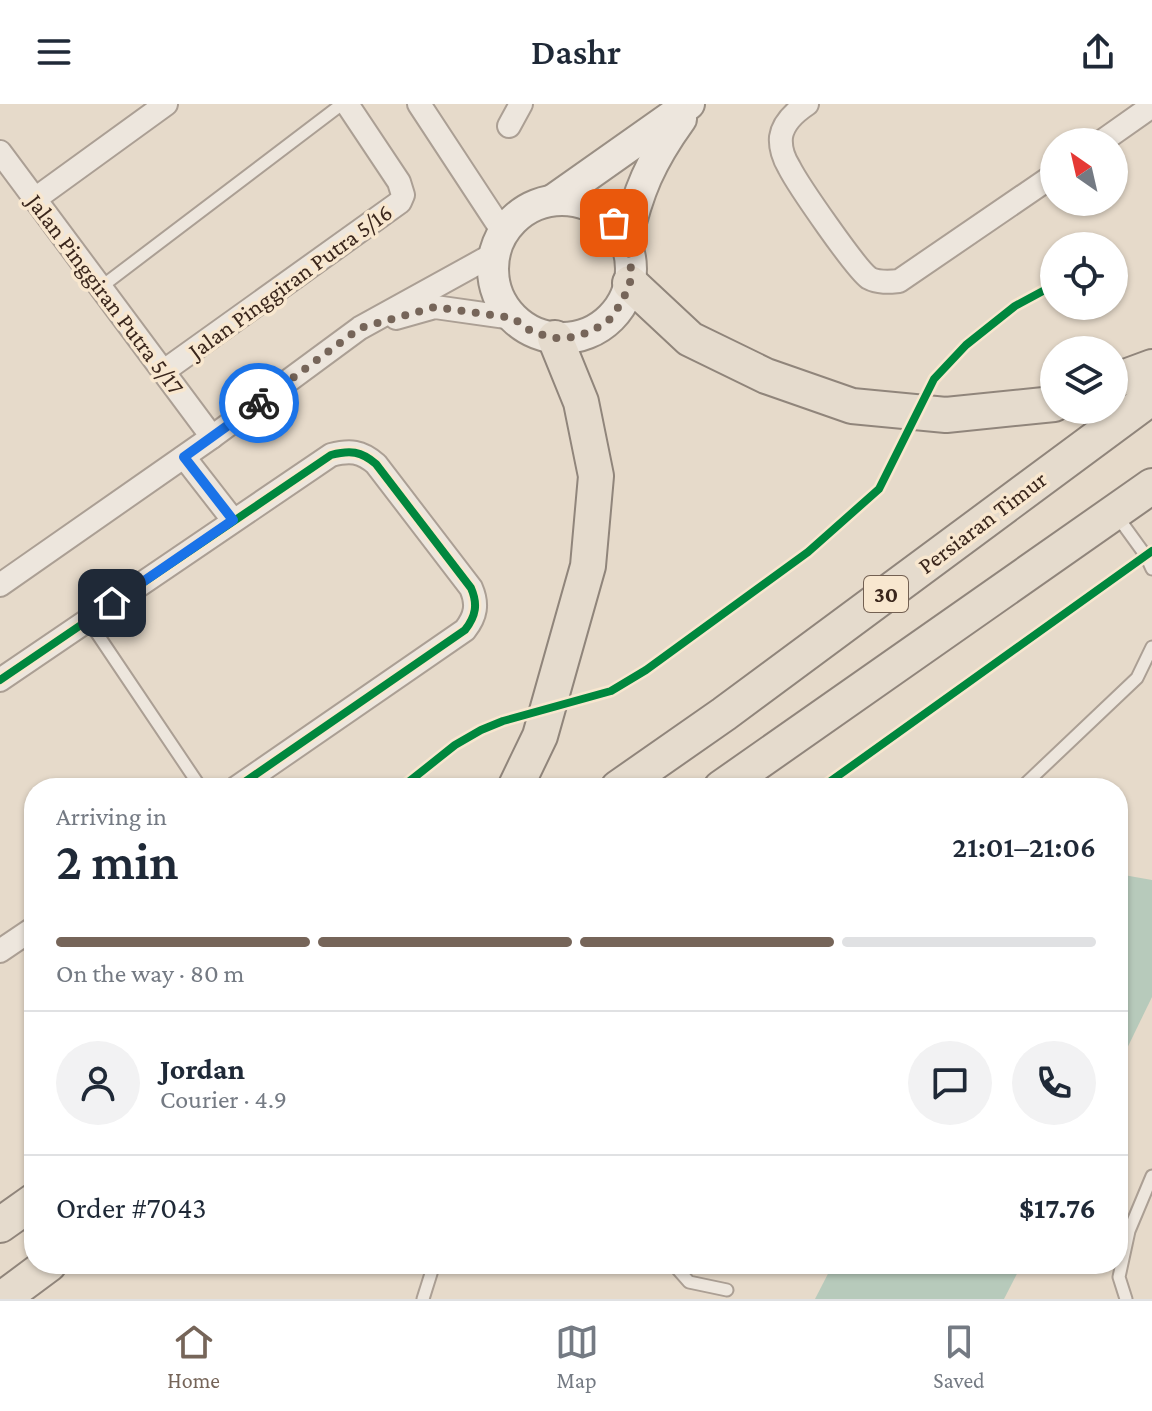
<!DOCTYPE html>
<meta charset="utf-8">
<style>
body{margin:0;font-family:"Crimson Pro",serif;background:#f2f2f3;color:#1f2937;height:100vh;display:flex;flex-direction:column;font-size:30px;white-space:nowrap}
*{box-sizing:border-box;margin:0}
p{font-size:26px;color:#747a83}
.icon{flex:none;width:44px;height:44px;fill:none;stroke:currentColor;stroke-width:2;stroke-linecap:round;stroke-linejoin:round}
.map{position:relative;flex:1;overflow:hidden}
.drawer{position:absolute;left:24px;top:674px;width:1104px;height:496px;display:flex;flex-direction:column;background:#fff;border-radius:32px;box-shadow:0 2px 6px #0004}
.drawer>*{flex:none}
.needle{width:52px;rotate:326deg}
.fabs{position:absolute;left:1040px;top:24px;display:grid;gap:16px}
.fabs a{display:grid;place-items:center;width:88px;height:88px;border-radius:50%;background:#fff;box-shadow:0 2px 6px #0004;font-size:40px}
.pin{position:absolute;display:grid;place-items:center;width:68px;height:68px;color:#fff;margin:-34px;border-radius:16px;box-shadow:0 4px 12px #0006}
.courier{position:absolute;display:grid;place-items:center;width:80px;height:80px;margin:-40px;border:6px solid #1a73e8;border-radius:50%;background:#fff;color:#222;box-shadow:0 2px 10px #0007}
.overview em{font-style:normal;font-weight:600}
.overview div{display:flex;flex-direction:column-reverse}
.overview{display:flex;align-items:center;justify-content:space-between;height:136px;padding:0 32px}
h1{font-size:52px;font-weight:600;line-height:60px}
.bar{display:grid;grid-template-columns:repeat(4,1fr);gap:12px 8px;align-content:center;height:96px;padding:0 32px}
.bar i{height:10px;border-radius:6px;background:#e0e1e3}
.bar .active{background:#766559}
.bar p{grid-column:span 4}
.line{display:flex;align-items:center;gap:20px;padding:0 32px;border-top:2px solid #e0e1e3}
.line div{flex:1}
.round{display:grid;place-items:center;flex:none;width:84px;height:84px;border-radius:42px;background:#f2f2f3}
header{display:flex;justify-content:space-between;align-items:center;height:104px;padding:0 32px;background:#fff;font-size:36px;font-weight:600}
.tab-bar{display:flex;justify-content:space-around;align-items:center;height:112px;border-top:2px solid #e0e1e3;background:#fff;font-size:22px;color:#747a83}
.tab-bar a{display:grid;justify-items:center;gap:4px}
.tab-bar .active{color:#766559}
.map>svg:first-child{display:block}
.water{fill:#b7cabb}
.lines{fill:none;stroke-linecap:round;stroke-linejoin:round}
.lane-casing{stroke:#ab9f94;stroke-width:15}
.street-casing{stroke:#ab9f94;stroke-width:26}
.secondary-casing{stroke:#9a8f84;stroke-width:34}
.primary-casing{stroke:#90857b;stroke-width:38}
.lane{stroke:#ede6dd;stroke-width:11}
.street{stroke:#ede6dd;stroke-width:22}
.secondary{stroke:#ede6dd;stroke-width:30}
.primary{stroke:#e5dbcd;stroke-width:34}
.cycleway-casing{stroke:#f8e7cf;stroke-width:13}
.cycleway{stroke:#00873e;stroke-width:8}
.done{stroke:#766559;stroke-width:8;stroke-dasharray:0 14.4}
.route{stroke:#1a73e8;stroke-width:10}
.labels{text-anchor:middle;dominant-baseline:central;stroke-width:7;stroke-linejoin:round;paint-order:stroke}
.shield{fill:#f8e7cf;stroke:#736052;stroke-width:2}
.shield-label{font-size:22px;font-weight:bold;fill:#3a261c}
.street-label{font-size:24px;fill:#3a261c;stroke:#f8e7cf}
</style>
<header><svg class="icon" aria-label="menu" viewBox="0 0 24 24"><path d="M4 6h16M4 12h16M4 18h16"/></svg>Dashr<svg class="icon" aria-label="share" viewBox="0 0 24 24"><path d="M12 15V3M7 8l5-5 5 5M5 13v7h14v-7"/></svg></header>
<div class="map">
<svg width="1152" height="1195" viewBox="0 0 1152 1195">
<rect width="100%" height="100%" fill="#e6daca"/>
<g class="water">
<polygon points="1118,770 1152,776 1152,893 1118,963"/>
<polygon points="833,1160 1022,1160 1004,1195 815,1195"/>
</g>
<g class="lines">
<defs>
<g id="lane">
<polyline points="101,183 342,0"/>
<polyline points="1117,412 1146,452 1152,465"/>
<polyline points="88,516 201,684"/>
<polyline points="1021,684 1137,574 1152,543"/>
<polyline points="673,1160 689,1178 727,1186"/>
<polyline points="423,1195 434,1160"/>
<polyline points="1126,1195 1119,1173 1129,1127 1152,1072"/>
</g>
<g id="street">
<polyline points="419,0 503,128"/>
<path d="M807,0C795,8 783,19 781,33C780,43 784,55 789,63C798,81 856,165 869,174C878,179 889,178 899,177L1054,71"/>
<polyline points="509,22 521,0"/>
<polyline points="1101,38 1152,2"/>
<polyline points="0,48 212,333"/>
<polyline points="35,95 166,0"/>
<polyline points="396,214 435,203 513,214"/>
<polyline points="164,267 400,98 403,91 399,78 347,0"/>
<polyline points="184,353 233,416"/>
<polyline points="0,481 212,333 360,224 494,150"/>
<path d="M0,576L331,351C350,346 361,347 376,360L471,484C478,500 476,512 465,526L236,684"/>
<polyline points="0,847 34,824"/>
</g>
<g id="secondary">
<polyline points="553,96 689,0"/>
<circle cx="562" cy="165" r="69"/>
<path d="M626,138C638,87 650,58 681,15"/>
</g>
<g id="primary">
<polyline points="630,179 690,235 766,272 852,302 946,311 1054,300"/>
<polyline points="1114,277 1152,263"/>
<polyline points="515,684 540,632 588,462 596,372 581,298 555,234"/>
<polyline points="618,684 724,610 1152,293"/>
<polyline points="721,684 1152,382"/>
<polyline points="0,1121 34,1097"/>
<polyline points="2,1195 49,1160"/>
</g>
</defs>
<use href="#lane" class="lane-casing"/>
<use href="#street" class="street-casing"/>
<use href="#secondary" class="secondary-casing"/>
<use href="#primary" class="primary-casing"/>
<use href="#lane" class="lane"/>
<use href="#street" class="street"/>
<use href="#secondary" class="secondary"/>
<use href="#primary" class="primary"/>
<defs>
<g id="cycleway">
<path d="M0,576L331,351C350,346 361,347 376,360L471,484C478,500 476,512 465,526L236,684"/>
<polyline points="401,684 455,641 481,626 503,617 611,587 646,566 808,448 879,385 934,275 966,241 1015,202 1054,181"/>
<polyline points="821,684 1152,447"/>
</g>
</defs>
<use href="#cycleway" class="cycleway-casing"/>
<use href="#cycleway" class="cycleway"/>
</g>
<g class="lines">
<polyline class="done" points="259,299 360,224 435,203 513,214 532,228 555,234 575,233 594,226 610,215 622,198 630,179 631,159 626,138 614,119"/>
<polyline class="route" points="112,499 233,416 184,353 259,299"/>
</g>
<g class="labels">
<rect class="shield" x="864" y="472" width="44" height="36" rx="6"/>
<g class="shield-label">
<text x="886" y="490">30</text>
</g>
<g class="street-label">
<text transform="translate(290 177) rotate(-36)">Jalan Pinggiran Putra 5/16</text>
<text transform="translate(106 190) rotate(53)">Jalan Pinggiran Putra 5/17</text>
<text transform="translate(982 418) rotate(-37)">Persiaran Timur</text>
</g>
</g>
</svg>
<div class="fabs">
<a><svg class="needle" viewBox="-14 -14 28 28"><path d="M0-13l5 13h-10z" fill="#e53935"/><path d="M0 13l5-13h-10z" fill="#747a83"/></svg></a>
<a><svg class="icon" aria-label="locate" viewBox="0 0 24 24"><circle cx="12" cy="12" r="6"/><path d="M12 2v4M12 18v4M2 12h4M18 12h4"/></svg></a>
<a><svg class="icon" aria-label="layers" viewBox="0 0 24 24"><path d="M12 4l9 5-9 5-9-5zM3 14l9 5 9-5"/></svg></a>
</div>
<div class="pin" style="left:614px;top:119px;background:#ea580c"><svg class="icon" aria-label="bag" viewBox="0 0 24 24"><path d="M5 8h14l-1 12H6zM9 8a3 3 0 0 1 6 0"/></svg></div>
<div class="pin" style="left:112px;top:499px;background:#1f2937"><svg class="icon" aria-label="home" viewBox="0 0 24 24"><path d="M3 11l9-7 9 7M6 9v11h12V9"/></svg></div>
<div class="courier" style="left:259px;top:299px"><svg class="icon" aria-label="bike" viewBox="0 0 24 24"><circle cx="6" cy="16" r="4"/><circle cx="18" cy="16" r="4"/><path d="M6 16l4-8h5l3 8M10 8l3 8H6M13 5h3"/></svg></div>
<section class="drawer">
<div class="overview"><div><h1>2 min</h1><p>Arriving in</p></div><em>21:01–21:06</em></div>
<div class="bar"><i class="active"></i><i class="active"></i><i class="active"></i><i></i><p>On the way · 80 m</p></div>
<div class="line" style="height:144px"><a class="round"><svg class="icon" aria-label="person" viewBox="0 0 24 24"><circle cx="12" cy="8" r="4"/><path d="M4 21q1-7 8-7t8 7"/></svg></a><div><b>Jordan</b><p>Courier · 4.9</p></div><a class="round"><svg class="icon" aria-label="chat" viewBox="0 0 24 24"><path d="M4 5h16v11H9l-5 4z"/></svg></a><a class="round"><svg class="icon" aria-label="phone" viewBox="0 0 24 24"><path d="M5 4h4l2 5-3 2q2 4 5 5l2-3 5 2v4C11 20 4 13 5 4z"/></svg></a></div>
<div class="line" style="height:104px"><div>Order #7043</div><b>$17.76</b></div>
</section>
</div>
<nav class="tab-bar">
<a class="active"><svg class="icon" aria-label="home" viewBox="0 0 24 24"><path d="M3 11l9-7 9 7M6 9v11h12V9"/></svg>Home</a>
<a><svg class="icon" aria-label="map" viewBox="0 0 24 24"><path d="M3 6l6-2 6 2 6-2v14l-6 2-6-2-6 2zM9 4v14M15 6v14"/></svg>Map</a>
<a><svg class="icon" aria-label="saved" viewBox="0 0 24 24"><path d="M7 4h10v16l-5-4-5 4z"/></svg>Saved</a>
</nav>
